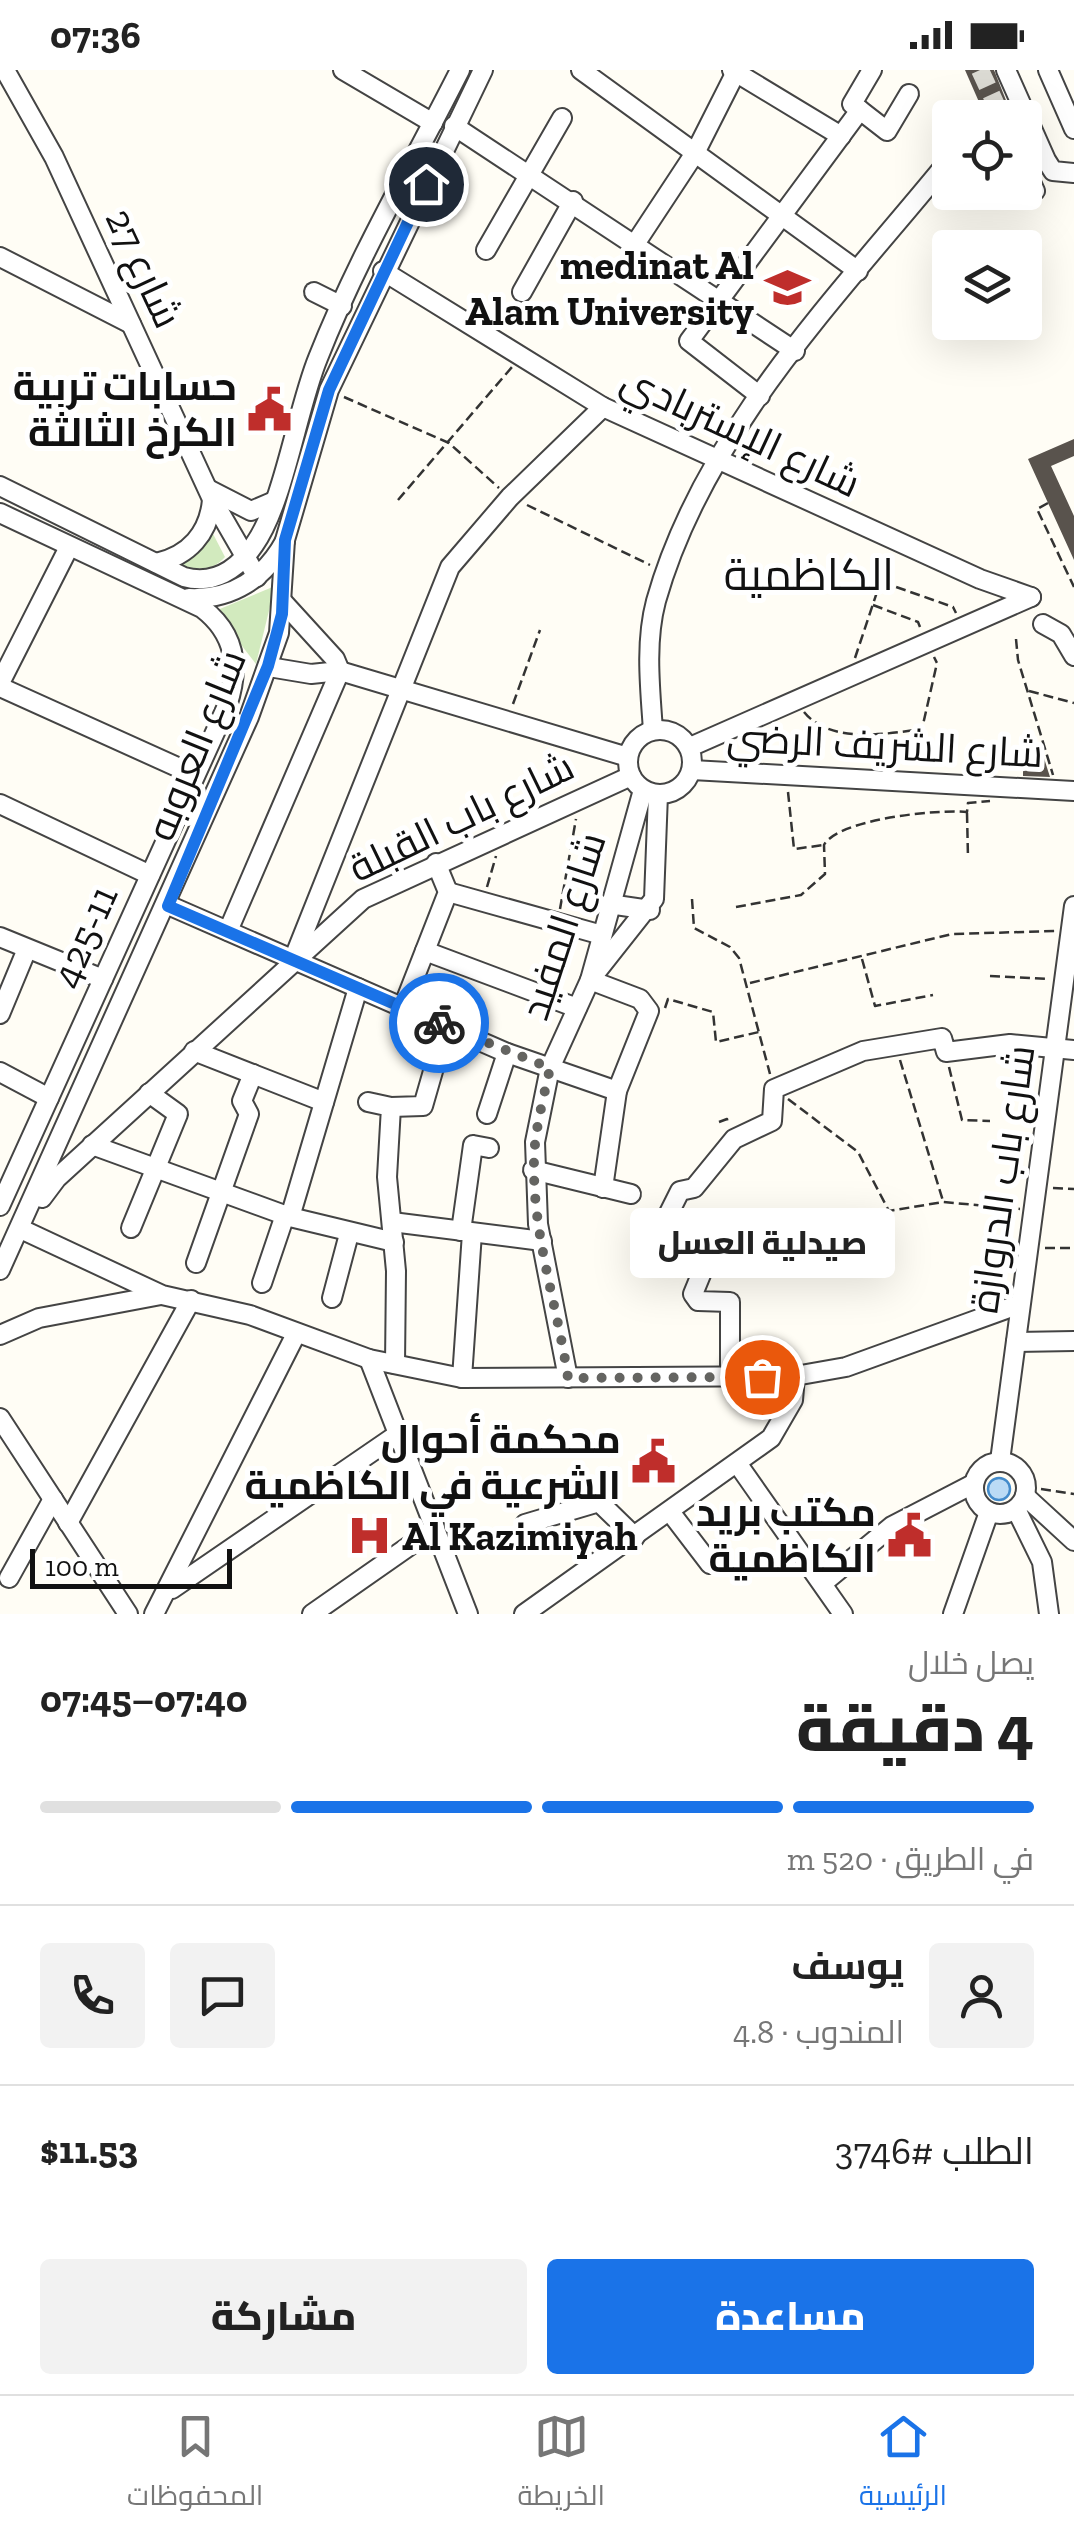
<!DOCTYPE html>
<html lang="ar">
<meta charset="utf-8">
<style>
body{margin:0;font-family:"Zilla Slab",Cairo,serif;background:#f2f2f2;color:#222;direction:rtl;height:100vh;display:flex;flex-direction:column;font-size:38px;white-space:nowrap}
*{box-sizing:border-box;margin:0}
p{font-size:32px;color:#767676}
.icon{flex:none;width:55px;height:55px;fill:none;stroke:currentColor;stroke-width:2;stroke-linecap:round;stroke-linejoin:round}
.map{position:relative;height:1544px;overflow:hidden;direction:ltr}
.panel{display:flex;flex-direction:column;background:#fff;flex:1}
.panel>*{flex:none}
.buttons{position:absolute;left:932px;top:30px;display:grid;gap:20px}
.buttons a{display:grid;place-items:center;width:110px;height:110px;border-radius:10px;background:#fff;box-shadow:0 10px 40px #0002;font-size:50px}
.scale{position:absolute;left:30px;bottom:25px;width:202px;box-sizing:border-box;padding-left:10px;border:5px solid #111;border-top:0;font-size:28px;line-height:35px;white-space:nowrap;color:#111;-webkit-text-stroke:8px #fff;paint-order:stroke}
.pin{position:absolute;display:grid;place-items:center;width:85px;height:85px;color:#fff;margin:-42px;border:5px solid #fff;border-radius:50%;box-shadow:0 2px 10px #0007}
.courier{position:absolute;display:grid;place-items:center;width:100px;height:100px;margin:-50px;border:8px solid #1a73e8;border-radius:50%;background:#fff;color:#222;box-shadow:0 2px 12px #0007}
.bubble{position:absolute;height:70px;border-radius:10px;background:#fff;box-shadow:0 10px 40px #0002;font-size:32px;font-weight:800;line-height:70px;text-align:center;direction:rtl}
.headline em{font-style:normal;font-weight:800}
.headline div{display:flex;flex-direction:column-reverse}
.headline{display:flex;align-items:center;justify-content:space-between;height:170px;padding:0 40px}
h1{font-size:65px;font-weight:800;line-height:75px}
.bar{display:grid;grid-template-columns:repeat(4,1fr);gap:15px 10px;align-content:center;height:120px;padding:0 40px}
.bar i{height:12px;border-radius:8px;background:#e0e0e0}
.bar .active{background:#1a73e8}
.bar p{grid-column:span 4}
.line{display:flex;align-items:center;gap:25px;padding:0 40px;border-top:2px solid #e0e0e0}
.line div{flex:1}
.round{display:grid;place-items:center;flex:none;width:105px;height:105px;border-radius:10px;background:#f2f2f2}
.cta{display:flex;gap:20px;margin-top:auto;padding:20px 40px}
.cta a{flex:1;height:115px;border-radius:10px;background:#1a73e8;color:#fff;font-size:40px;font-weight:800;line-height:115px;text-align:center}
.cta a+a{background:#f2f2f2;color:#222}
.status{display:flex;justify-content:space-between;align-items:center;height:70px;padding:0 50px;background:#fff;direction:ltr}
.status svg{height:28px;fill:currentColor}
.menu{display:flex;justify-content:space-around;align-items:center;height:140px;border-top:2px solid #e0e0e0;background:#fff;font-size:28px;color:#767676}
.menu a{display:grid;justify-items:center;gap:5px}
.menu .active{color:#1a73e8}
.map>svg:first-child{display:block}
.green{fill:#d2eabe}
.water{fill:#bbdbf5;stroke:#438bcb;stroke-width:2.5}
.building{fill:#59534d}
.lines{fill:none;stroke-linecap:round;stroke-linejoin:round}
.minor-tunnel{stroke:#dbdad3;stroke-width:18;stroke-dasharray:18 9;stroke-linecap:butt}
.minor-casing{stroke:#444;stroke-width:22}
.path{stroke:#333;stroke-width:2.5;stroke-dasharray:10 5;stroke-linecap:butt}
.minor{stroke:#fff;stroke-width:18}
.done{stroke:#646461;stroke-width:10;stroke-dasharray:0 18}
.route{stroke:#1a73e8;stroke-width:12}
.labels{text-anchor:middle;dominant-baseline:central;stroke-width:10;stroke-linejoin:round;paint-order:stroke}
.poi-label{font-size:40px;font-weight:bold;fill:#111;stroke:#fff;text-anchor:end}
.street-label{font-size:40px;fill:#111;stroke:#fff}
.quarter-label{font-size:45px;fill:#111;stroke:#fff}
</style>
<div class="status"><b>07:36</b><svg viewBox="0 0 49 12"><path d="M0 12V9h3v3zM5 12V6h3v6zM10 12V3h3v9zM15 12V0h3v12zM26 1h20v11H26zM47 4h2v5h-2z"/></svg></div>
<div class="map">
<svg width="1074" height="1544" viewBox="0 0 1074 1544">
<rect width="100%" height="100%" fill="#fffdf5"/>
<g class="green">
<path d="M211,460L225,487C212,502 197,499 180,496Z"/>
<polygon points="275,516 256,594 215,541"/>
</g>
<circle class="water" cx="999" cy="1419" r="11"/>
<g class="building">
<polygon points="965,0 994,0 1013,48 986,48"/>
<polygon points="1074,369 1074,386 1051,396 1074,446 1074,490 1028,389"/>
<polygon points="1043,685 1050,707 1023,706 1023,689"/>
</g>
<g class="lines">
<polyline class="minor-tunnel" points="980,0 1002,48"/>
<defs>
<g id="minor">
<polyline points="5,0 54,87 212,429 257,507"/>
<polyline points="343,0 433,53"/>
<polyline points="581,0 858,201"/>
<polyline points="732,0 841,66"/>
<polyline points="1006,0 1046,90 1053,101 1074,103"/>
<polyline points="1048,0 1074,59"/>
<polyline points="860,40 887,61 909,24"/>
<polyline points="454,56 795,281"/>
<polyline points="1025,99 1035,121"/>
<polyline points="635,174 695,83 737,0"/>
<polyline points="486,180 562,48"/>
<polyline points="0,187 131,254"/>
<polyline points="383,201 603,337 980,509 1031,527"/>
<polyline points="314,222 342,236"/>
<polyline points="522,222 573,131"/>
<polyline points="760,326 689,271 860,40 852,34 872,0"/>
<path d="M0,416L184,507C213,515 237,500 254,475C284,433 297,339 318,288C357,189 412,95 460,0"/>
<polyline points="210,420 251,441 272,432"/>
<path d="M0,443L202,538C236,564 240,598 227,636L0,1136"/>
<path d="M156,493C189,486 209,463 212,430"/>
<path d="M189,528C232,530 265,508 285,471"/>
<polyline points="1043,554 1061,564 1074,586"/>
<polyline points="269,597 311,604 340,601 628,687"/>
<polyline points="0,613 69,477"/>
<polyline points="0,617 195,705"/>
<circle cx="660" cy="692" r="32"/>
<path d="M653,660C650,618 645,572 656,531C704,360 841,223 950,89"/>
<polyline points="690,677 1031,527"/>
<polyline points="692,700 1074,721"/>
<polyline points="0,734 150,805"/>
<polyline points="448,822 602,865"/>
<polyline points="609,834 650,840"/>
<polyline points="168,835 507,983 617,1021"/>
<polyline points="228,861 340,601 335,589 283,532"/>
<polyline points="0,867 103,909"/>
<polyline points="425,881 577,938"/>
<polyline points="295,885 450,497 510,427 603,337"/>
<polyline points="403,937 448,822 436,793"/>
<polyline points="0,944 27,879"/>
<polyline points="194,981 324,1032"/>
<polyline points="0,1002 49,1028"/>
<polyline points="368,1032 391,1037 387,1107 396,1201 395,1294"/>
<polyline points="391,1037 423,1036 446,956"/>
<polyline points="487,1044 507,983"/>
<polyline points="92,1075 290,1147 394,1172"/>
<polyline points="533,1100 631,1124"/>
<polyline points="603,1118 617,1021 649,941 640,929 590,910 654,829 658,724"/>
<polyline points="42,1128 57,1108 363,829 631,706"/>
<polyline points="290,1147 358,918"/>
<polyline points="392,1152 542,1171"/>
<polyline points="131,1158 178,1044 149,1023"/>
<polyline points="23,1160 162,1225 250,1245 369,1289 462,1308 795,1306 846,1297 1020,1234"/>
<polyline points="461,1161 473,1075 489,1078"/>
<polyline points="196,1193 249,1044 242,1031 253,1004"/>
<polyline points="0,1200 249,647 279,563 285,470 329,320 483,0"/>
<polyline points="262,1213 285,1145"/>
<polyline points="332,1228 349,1164"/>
<polyline points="0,1265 39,1248 161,1225"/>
<polyline points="1016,1272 1074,1271"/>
<polyline points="369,1289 468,1544"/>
<polyline points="730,1307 730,1232 698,1231 693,1224 709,1185 659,1163 680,1121 694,1118 734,1069 772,1051 774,1019 863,981 942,968 946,982 1010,974 1074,980"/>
<polyline points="462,1308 472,1163"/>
<polyline points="568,1308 538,1154 535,1072 550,998 590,910 643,720"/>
<polyline points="0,1348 128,1544"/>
<polyline points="1000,1391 1074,836"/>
<circle cx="1000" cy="1418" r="26"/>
<polyline points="737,1393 843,1544"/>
<polyline points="1025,1426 1074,1471"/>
<polyline points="1016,1439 1042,1492 1049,1544"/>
<polyline points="671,1443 710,1494"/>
<polyline points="68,1453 191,1230"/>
<polyline points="525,1454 599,1432 635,1467"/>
<polyline points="9,1508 53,1429"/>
<polyline points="823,1513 892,1456 973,1414"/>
<polyline points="172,1519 398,1364"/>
<polyline points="154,1544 296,1264"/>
<polyline points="312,1544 435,1458"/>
<polyline points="524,1544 771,1368 793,1330 795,1306"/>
<polyline points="953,1544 989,1442"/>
</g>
</defs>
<use href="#minor" class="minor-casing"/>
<g class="path">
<polyline points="344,327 449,373 499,418"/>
<polyline points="398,430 512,297"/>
<polyline points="1048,433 1037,439 1074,517"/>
<polyline points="527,435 650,495"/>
<polyline points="882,512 953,537 956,543"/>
<polyline points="873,535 918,552 920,557"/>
<polyline points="1016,569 1018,590 1053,705"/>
<polyline points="855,588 889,486"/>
<polyline points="1029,621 1074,633"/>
<polyline points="513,634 540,560"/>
<path d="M804,642C830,674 886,664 922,659"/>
<polyline points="925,696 922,659 937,593 934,587"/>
<polyline points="788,722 794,779 824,775"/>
<polyline points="967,743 968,788"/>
<polyline points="487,817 496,786"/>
<polyline points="692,829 694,858 730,877 739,888 770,1004"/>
<path d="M736,837L801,825L825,804L824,775C838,749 938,739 967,742L968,733L990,731"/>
<polyline points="560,839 576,749"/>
<polyline points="862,889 875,936 933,925"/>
<polyline points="990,906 1048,909"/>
<polyline points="750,913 952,864 1056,861"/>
<polyline points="665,938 668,929 713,942 716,972 759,962"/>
<polyline points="900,990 943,1131"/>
<polyline points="949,997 962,1050 990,1051"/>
<polyline points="788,1029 858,1082 889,1141 943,1132 1020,1139"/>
<polyline points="719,1052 727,1049 728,1054"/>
<polyline points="1053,1118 1074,1119"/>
<polyline points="702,1165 709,1151 754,1177 779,1203 844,1168 856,1201"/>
<polyline points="1045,1178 1074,1178"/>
<polyline points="1041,1419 1074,1424"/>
</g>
<use href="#minor" class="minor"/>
</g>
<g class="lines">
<path class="done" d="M439,953L550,998C543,1031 533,1065 534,1099C534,1169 558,1239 568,1308L762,1307"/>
<polyline class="route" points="426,114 329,320 285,470 282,544 268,596 168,836 439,953"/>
</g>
<defs>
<symbol id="university-bare" viewBox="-9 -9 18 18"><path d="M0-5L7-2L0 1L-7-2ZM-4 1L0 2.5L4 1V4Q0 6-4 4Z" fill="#bf2e2b" stroke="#fff" stroke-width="2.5" paint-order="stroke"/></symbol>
<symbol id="civic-bare" viewBox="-9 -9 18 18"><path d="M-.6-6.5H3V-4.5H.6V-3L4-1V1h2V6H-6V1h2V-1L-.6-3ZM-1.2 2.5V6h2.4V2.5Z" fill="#bf2e2b" stroke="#fff" stroke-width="2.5" paint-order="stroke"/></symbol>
<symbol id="hospital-bare" viewBox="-9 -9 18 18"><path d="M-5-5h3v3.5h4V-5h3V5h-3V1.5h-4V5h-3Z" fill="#bf2e2b" stroke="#fff" stroke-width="2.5" paint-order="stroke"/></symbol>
</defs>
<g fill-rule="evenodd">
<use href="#university-bare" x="756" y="186" width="63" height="63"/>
<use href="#civic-bare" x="238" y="308" width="63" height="63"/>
<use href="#civic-bare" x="622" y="1360" width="63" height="63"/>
<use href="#civic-bare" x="878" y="1434" width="63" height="63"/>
<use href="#hospital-bare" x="338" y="1434" width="63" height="63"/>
</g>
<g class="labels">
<g class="poi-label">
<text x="754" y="195">medinat Al<tspan x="754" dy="46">Alam University</tspan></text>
<text x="237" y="316">حسابات تربية<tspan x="237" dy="46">الكرخ الثالثة</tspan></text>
<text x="621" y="1369">محكمة أحوال<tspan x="621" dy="46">الشرعية في الكاظمية</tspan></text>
<text x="876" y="1442">مكتب بريد<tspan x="876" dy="46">الكاظمية</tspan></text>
<text x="402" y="1466" text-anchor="start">Al Kazimiyah</text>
</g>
<g class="street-label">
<text transform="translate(144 198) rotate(65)">شارع 27</text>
<text transform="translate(741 361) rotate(25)">شارع الإستربادي</text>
<text transform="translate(196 675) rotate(-68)">شارع العروبه</text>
<text transform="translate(885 675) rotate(3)">شارع الشريف الرضي</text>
<text transform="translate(461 747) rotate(-26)">شارع باب القبلة</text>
<text transform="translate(563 856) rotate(-72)">شارع المفيد</text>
<text transform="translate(84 866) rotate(-66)">425-11</text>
<text transform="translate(1002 1109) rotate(-82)">شارع باب الدروازة</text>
</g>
<g class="quarter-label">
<text x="809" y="505">الكاظمية</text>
</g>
</g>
</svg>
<div class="buttons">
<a><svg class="icon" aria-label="locate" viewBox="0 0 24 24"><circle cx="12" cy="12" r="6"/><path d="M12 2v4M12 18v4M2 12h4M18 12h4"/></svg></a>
<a><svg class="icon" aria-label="layers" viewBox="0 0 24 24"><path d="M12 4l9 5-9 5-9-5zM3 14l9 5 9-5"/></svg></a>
</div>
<div class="scale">100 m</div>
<div class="pin" style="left:762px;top:1307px;background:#ea580c"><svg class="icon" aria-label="bag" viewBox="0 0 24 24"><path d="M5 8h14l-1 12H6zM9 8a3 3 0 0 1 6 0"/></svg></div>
<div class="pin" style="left:426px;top:114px;background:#1f2937"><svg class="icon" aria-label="home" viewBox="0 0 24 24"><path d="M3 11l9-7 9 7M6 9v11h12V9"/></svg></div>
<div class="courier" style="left:439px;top:953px"><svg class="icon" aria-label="bike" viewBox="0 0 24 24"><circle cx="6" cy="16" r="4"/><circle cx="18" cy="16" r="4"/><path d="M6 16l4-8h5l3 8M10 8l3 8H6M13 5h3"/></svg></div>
<div class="bubble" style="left:630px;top:1138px;width:265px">صيدلية العسل</div>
</div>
<section class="panel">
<div class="headline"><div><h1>4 دقيقة</h1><p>يصل خلال</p></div><em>07:40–07:45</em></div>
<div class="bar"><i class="active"></i><i class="active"></i><i class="active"></i><i></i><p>في الطريق · 520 m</p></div>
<div class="line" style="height:180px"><a class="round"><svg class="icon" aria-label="person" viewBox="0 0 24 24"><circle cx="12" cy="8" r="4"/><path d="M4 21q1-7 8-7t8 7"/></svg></a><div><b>يوسف</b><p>المندوب · 4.8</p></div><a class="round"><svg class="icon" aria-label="chat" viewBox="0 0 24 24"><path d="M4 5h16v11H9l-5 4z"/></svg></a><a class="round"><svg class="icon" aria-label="phone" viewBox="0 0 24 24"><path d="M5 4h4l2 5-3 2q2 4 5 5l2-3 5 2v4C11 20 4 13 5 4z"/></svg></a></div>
<div class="line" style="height:130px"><div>الطلب #3746</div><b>$11.53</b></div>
<div class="cta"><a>مساعدة</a><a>مشاركة</a></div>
</section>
<nav class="menu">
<a class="active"><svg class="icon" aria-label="home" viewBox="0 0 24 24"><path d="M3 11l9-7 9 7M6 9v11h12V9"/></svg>الرئيسية</a>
<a><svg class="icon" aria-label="map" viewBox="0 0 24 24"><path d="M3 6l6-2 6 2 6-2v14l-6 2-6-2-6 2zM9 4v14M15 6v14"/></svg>الخريطة</a>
<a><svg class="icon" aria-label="saved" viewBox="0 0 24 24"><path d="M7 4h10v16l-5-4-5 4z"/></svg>المحفوظات</a>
</nav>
